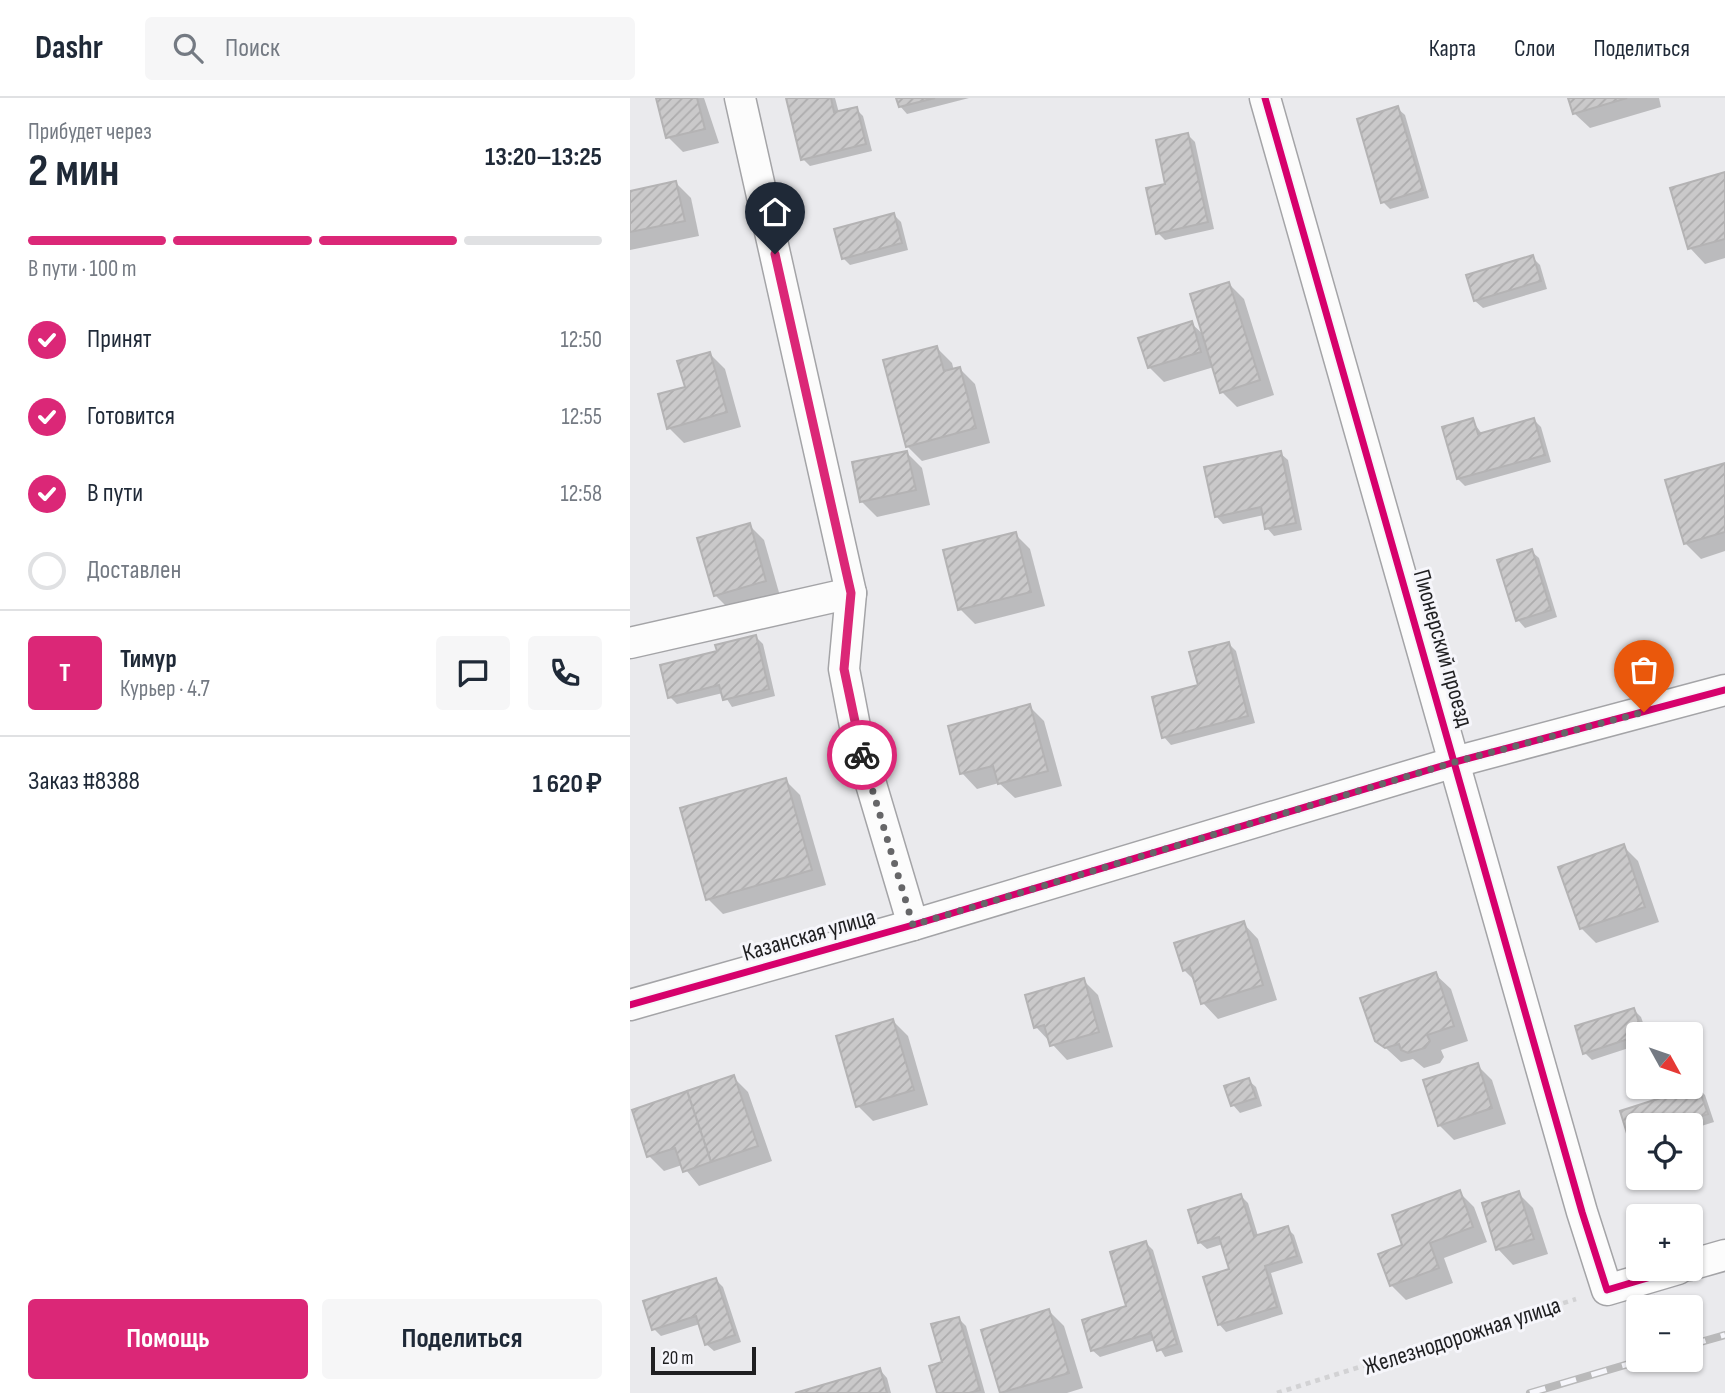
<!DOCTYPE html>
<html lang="ru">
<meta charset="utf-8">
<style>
body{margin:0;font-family:"Sofia Sans Condensed",sans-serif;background:#f6f6f7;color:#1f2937;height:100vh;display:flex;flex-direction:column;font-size:26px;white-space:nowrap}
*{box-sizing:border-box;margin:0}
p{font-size:23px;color:#747a83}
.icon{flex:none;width:38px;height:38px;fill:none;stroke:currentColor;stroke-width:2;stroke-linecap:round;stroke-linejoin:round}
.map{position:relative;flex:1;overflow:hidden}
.sheet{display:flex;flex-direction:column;background:#fff;width:630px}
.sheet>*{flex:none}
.needle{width:46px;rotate:130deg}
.fabs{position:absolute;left:996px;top:924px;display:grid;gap:14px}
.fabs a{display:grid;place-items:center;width:77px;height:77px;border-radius:7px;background:#fff;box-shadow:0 2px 5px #0004;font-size:35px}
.scale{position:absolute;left:21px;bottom:18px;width:105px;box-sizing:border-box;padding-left:7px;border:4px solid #1f1f21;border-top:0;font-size:19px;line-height:24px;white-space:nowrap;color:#1f1f21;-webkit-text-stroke:5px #f6f6fb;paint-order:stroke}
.pin{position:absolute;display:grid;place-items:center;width:60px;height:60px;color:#fff;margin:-72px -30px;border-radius:50% 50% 50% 0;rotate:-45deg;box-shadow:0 0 7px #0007}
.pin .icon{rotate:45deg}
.courier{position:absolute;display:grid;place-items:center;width:70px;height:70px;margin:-35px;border:5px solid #db2777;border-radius:50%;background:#fff;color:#222;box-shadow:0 2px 9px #0007}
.summary em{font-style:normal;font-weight:700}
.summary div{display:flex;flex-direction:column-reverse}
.summary{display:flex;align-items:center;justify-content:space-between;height:119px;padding:0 28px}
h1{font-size:46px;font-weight:700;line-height:52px}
.bar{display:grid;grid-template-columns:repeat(4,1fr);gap:10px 7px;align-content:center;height:84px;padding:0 28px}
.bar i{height:9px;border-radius:5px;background:#e0e1e3}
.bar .selected{background:#db2777}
.bar p{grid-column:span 4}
.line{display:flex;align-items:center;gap:18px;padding:0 28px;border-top:2px solid #e0e1e3}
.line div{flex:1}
.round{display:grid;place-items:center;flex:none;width:74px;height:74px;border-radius:7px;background:#f6f6f7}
ol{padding:0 28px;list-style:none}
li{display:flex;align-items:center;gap:21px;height:77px}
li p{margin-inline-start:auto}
li .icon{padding:7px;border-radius:50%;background:#db2777;color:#fff;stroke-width:4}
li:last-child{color:#747a83}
li i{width:38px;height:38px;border:4px solid #e0e1e3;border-radius:50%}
.button{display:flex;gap:14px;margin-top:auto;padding:14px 28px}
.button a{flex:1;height:80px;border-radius:7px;background:#db2777;color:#fff;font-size:28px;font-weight:700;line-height:80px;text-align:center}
.button a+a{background:#f6f6f7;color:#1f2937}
header{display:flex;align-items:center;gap:42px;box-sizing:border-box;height:98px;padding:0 35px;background:#fff;border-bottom:2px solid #e0e1e3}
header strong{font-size:33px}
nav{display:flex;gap:38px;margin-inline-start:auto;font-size:24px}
.search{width:490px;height:63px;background:#f6f6f7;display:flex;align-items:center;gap:18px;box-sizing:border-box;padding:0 24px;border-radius:7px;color:#747a83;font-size:26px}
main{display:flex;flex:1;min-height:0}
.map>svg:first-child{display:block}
.shadow{fill:#0003}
.building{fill:url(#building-hatch);stroke:#b4b3b4;stroke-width:2}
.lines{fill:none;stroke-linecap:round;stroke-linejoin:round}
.street-casing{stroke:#a4a4a7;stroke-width:33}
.path{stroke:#d2d2d4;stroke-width:4.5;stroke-dasharray:5 5;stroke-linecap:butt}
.street{stroke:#fcfcfc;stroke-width:30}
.rail-casing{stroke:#b9b9ba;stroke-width:8}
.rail{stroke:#f6f6fb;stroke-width:5;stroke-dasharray:16;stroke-linecap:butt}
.cycleway-casing{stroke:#f6f6fb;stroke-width:11}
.cycleway{stroke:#d6006c;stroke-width:7}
.done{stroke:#666668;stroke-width:7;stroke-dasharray:0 12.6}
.route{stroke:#db2777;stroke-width:9}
.labels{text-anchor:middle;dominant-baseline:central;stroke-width:6;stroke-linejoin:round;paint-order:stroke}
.street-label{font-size:24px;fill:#1f1f21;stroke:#f6f6fb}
</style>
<header>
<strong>Dashr</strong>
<div class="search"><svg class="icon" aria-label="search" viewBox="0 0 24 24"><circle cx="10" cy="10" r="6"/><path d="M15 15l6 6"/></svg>Поиск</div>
<nav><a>Карта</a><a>Слои</a><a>Поделиться</a></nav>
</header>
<main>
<section class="sheet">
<div class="summary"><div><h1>2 мин</h1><p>Прибудет через</p></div><em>13:20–13:25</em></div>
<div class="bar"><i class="selected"></i><i class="selected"></i><i class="selected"></i><i></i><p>В пути · 100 m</p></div>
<ol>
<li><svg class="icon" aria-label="check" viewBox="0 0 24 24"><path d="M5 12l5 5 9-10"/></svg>Принят<p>12:50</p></li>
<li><svg class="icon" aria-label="check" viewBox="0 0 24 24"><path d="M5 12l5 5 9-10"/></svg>Готовится<p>12:55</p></li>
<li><svg class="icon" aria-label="check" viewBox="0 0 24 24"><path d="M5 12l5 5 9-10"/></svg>В пути<p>12:58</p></li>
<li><i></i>Доставлен</li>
</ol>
<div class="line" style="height:126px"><b class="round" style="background:#db2777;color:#fff">Т</b><div><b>Тимур</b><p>Курьер · 4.7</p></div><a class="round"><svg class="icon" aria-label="chat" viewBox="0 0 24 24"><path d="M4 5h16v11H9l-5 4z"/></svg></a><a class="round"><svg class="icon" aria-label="phone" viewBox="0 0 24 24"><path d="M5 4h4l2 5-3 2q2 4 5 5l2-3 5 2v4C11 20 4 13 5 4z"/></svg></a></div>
<div class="line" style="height:91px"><div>Заказ #8388</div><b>1 620 ₽</b></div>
<div class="button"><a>Помощь</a><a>Поделиться</a></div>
</section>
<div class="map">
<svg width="1095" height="1295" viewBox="0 0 1095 1295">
<defs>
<pattern id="building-hatch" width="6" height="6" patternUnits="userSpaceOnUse" patternTransform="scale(1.75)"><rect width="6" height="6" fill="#cac9ca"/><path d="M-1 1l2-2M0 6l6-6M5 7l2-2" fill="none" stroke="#adacad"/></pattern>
</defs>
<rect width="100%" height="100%" fill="#eaeaed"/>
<g class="shadow">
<polygon points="28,0 74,0 89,45 53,54 38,39"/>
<polygon points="157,0 205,0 209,15 226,11 233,18 242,53 180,68 173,61"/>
<polygon points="268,0 339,0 277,16 270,8"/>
<polygon points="940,0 1029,0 1031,9 960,30 944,15"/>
<polygon points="767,10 775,17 799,100 760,111 753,104"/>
<polygon points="558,37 565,44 584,131 535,142 528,135"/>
<polygon points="1095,75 1095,160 1075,166 1060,150 1042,91"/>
<polygon points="46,85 61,100 69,138 0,152 0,95"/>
<polygon points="264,117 271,124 278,152 220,167 213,160"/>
<polygon points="902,159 910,167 917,191 853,210 845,203"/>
<polygon points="599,186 614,201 644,297 607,309 592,294 584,269 534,284 519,269 561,225 575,238"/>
<polygon points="307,250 322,265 324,273 330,271 345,286 360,345 292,363 277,348"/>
<polygon points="80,256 95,271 111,329 54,345 39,330 57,290"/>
<polygon points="842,322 852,336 904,322 911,329 921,364 835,388 828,381"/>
<polygon points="277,355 292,370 300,407 247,419 232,404"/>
<polygon points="650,355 658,362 672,432 644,438 637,430 634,417 593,426 586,418"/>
<polygon points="1095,367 1095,453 1071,461 1055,445"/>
<polygon points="119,427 134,442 150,498 100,512 85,497"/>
<polygon points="385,436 400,451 415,508 345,526 330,511"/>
<polygon points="901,453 909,460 927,519 895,530 888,522"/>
<polygon points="126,539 133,546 145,598 102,609 93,595 47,606 40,599 90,554"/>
<polygon points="599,546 606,553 625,625 541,647 534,639"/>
<polygon points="399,608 414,623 432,688 385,700 369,685 347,691 332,675"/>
<polygon points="155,682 170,697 196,787 93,816 78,801"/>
<polygon points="993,748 1008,763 1029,824 966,845 951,830"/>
<polygon points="613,825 628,841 647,902 588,921 573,905 566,884 554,872"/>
<polygon points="805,876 821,891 838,943 811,952 814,959 810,965 794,970 783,961 771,964 747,942"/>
<polygon points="453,882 468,897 483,949 437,962 406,929"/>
<polygon points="1004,912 1011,919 1017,936 1008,936 1008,947 962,962 955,955"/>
<polygon points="263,923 278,938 298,1007 243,1023 228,1008"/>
<polygon points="847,967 862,982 876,1026 824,1042 809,1027"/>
<polygon points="103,979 118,994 142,1063 69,1088 52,1067 34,1073 19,1058"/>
<polygon points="618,982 626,989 632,1008 610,1015 603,1007 596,989"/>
<polygon points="1068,990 1075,997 1084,1024 1062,1031 1073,1068 1060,1072 1060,1027 1008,1027 1008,1049 1000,1041 992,1014"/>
<polygon points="829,1094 844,1109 857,1144 814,1160 823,1185 776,1202 761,1187 775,1148"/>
<polygon points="888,1095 903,1110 918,1156 883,1167 868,1151"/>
<polygon points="611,1098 618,1105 628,1138 657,1130 664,1137 673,1165 641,1175 653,1216 596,1234 589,1226 601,1172 593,1146 577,1151 569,1144"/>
<polygon points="516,1145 523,1152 553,1254 535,1259 525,1242 470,1259 462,1252 498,1209"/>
<polygon points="86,1182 93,1189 111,1244 84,1253 76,1246 70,1226 31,1238 24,1231"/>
<polygon points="1024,1200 1031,1209 1008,1209 1008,1237 999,1207"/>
<polygon points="419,1213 434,1228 453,1290 437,1295 372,1295 353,1234"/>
<polygon points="329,1221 336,1228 355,1295 309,1295"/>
<polygon points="250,1272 257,1280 261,1295 171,1295"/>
</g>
<g class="building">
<polygon points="26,0 67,0 75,31 36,40"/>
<polygon points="156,0 201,0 204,14 227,9 236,46 171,62"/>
<polygon points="266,0 305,0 269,9"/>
<polygon points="938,0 997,0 943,16"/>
<polygon points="768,8 793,92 751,105 727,21"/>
<polygon points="558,35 578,124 526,136 516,90 535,86 526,42"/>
<polygon points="1095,74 1095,141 1058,151 1040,90"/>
<polygon points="46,83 55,123 0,134 0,93"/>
<polygon points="264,115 272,145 212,161 204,131"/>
<polygon points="903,157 911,183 844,203 836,177"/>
<polygon points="599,184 630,282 590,295 560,196"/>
<polygon points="562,223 571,254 518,270 508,240"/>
<polygon points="307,248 314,273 330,269 346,330 276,349 253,262"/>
<polygon points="80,254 97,314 37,331 28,296 55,289 47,263"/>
<polygon points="843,320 848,336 904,320 915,357 827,381 812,329"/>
<polygon points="277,353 286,392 230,404 222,364"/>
<polygon points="651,353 666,425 635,431 631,409 585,419 574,369"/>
<polygon points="1095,365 1095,434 1054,446 1035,382"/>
<polygon points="120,425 136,483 84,498 67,440"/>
<polygon points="386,434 401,494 328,512 313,452"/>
<polygon points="902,451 921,512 886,523 867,462"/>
<polygon points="126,537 139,591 93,602 89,587 38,600 30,567 87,553 85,547"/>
<polygon points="599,544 618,618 532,640 522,599 568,587 559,554"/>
<polygon points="400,606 418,673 368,686 363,668 330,676 318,628"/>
<polygon points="156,680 182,772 76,802 50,710"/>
<polygon points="994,746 1015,809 950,831 928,769"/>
<polygon points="614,823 633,887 571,906 560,870 553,873 544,845"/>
<polygon points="806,874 824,928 797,937 800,943 795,950 778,955 771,952 769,946 755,950 745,943 730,900"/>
<polygon points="454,880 469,934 420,948 414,927 404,930 395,897"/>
<polygon points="1004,910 1013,936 953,956 945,928"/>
<polygon points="263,921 284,992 226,1009 206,938"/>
<polygon points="848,965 862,1010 808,1028 793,982"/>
<polygon points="104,977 128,1048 81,1064 57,993"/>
<polygon points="619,980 626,1000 601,1008 594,988"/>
<polygon points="1068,988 1078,1016 1056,1023 1057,1027 1008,1027 1008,1039 999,1042 990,1013"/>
<polygon points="57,993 81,1064 53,1074 45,1050 17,1059 2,1012"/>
<polygon points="830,1092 843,1129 800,1145 809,1170 760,1188 748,1156 772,1147 762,1117"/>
<polygon points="889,1093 904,1141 866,1152 852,1105"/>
<polygon points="611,1096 624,1138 658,1128 667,1158 635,1168 647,1209 588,1227 573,1179 599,1171 589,1139 568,1145 558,1112"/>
<polygon points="516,1143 547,1246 527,1253 521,1235 461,1253 452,1222 496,1208 480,1154"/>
<polygon points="86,1180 105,1237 75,1247 66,1218 22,1232 13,1203"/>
<polygon points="1024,1198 1027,1209 1008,1209 1007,1239 997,1205"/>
<polygon points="419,1211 439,1275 370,1295 351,1232"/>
<polygon points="329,1219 350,1292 339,1295 307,1295 299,1268 312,1264 301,1226"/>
<polygon points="250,1270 257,1295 165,1295"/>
</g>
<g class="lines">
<defs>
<g id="street">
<polyline points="110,0 221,495 214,571 227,639 283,827"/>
<polyline points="635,0 952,1114 977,1192 1048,1171"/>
<polyline points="0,545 221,495"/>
<polyline points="0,907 283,827 825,664 1095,592"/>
<polyline points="1060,1167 1095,1157"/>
</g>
</defs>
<use href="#street" class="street-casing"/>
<polyline class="path" points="647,1295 946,1201"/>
<use href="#street" class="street"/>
<defs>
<g id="rail">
<polyline points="1060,1247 1095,1237"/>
<polyline points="900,1295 1012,1262"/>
</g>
</defs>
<use href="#rail" class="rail-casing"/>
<use href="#rail" class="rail"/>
<defs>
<g id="cycleway">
<polyline points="635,0 952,1114 977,1192 1048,1171"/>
<polyline points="0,907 283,827 825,664 1095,592"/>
</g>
</defs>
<use href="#cycleway" class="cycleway-casing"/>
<use href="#cycleway" class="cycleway"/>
</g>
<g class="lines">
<polyline class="done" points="232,657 283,827 825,664 1014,614"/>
<polyline class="route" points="145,156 221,495 214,571 232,657"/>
</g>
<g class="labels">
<g class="street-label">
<text transform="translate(813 550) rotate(74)">Пионерский проезд</text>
<text transform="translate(179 837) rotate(-16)">Казанская улица</text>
<text transform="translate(832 1238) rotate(-18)">Железнодорожная улица</text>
</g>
</g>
</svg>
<div class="fabs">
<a><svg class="needle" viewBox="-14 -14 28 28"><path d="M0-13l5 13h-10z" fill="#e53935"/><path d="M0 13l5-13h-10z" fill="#747a83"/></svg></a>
<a><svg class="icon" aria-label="locate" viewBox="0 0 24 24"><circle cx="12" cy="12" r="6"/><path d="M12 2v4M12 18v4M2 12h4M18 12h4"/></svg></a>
<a>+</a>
<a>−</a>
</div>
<div class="scale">20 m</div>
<div class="pin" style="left:1014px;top:614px;background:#ea580c"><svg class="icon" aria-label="bag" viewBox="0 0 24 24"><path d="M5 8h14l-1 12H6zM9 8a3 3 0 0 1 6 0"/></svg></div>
<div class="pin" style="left:145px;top:156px;background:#1f2937"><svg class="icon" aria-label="home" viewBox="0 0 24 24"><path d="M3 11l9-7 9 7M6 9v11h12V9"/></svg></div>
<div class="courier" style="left:232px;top:657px"><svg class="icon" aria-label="bike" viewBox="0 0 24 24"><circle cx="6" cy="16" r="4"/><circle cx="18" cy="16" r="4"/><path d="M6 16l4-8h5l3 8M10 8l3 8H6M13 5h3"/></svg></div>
</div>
</main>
